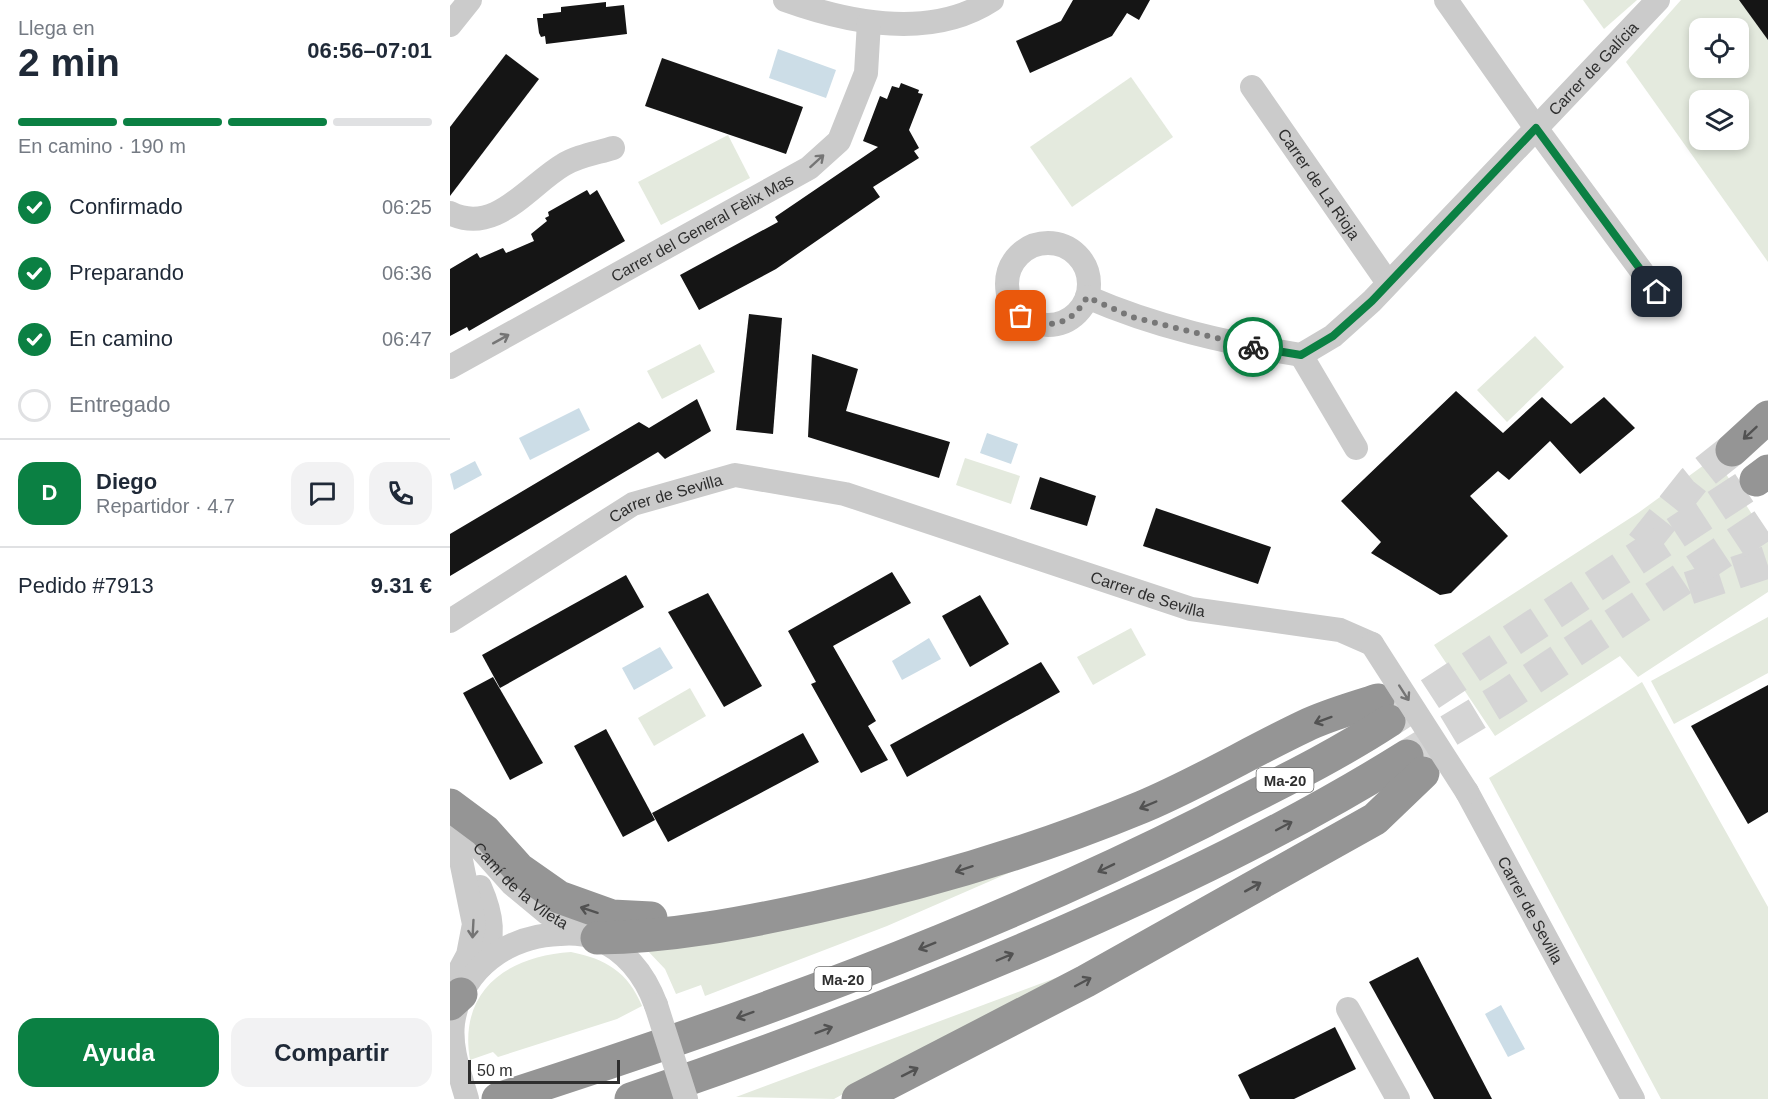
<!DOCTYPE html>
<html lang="es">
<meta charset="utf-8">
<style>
body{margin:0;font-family:Helvetica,sans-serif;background:#f2f2f3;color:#1f2937;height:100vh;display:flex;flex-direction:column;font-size:22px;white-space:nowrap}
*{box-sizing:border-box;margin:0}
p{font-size:20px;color:#747a83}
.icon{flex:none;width:33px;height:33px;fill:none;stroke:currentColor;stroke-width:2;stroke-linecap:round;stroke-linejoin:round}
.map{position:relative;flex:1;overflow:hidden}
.side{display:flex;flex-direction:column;background:#fff;width:450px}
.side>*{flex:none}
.controls{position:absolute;left:1239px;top:18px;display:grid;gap:12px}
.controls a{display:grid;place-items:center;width:60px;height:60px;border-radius:12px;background:#fff;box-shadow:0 3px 9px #0003;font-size:30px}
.scale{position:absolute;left:18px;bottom:15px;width:152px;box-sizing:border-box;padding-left:6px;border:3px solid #2e2e2e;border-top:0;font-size:16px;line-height:21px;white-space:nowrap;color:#2e2e2e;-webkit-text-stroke:4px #fff;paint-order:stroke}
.pin{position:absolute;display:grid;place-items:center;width:51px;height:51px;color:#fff;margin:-26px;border-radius:12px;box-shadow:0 3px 9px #0006}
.courier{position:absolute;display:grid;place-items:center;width:60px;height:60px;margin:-30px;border:4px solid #0b8043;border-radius:50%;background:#fff;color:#222;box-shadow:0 2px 8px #0007}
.head em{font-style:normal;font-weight:800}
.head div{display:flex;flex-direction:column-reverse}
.head{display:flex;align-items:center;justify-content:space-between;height:102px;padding:0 18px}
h1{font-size:39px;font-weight:800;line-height:45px}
.bar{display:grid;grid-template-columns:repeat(4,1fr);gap:9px 6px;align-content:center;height:72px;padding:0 18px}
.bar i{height:8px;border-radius:4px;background:#e0e1e3}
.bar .selected{background:#0b8043}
.bar p{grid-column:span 4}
.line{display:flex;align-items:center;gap:15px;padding:0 18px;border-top:2px solid #e0e1e3}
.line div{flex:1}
.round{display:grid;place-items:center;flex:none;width:63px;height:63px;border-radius:18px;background:#f2f2f3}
ol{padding:0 18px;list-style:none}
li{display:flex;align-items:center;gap:18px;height:66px}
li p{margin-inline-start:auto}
li .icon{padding:6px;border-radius:50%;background:#0b8043;color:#fff;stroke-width:4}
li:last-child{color:#747a83}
li i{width:33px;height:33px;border:3px solid #e0e1e3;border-radius:50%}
.button{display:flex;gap:12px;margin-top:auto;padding:12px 18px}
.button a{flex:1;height:69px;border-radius:18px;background:#0b8043;color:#fff;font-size:24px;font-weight:800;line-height:69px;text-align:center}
.button a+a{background:#f2f2f3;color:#1f2937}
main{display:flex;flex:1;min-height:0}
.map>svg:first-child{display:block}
.green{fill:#e4eade;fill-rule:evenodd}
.water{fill:#ccdde7}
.building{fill:#151515}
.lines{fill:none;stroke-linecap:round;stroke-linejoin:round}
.highway-tunnel{stroke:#d5d5d5;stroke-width:33;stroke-dasharray:33 16;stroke-linecap:butt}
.minor{stroke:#cbcbcb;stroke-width:24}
.highway{stroke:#959595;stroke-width:33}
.minor-bridge{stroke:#cbcbcb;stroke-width:24}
.oneway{stroke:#757575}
.oneway2{stroke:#525252}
.done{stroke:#777;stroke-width:6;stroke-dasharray:0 10.8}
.route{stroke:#0b8043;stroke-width:8}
.labels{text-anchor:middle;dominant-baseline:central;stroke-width:6;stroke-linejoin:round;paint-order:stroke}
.shield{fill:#fff;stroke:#6d6d6d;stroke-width:1.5}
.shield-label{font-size:15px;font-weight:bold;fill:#2e2e2e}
.street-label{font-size:16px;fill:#2e2e2e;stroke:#fff}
</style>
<main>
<section class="side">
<div class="head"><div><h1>2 min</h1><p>Llega en</p></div><em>06:56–07:01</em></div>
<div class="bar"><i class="selected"></i><i class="selected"></i><i class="selected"></i><i></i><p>En camino · 190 m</p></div>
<ol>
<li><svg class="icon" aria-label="check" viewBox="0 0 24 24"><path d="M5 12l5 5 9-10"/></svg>Confirmado<p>06:25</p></li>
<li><svg class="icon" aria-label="check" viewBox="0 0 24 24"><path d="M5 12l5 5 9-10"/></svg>Preparando<p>06:36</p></li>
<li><svg class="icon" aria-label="check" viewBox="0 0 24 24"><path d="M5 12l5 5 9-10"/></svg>En camino<p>06:47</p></li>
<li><i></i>Entregado</li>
</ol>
<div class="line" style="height:108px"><b class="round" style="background:#0b8043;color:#fff">D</b><div><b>Diego</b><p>Repartidor · 4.7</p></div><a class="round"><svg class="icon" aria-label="chat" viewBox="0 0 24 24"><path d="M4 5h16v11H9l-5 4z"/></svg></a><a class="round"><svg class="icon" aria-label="phone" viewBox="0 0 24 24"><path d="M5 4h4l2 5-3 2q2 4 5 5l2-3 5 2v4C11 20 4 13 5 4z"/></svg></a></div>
<div class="line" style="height:78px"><div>Pedido #7913</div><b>9.31 €</b></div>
<div class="button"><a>Ayuda</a><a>Compartir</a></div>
</section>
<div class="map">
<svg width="1318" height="1099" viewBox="0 0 1318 1099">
<rect width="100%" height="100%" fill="#fff"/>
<g class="green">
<polygon points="1133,0 1187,0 1154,29"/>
<path d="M1231,0H1318V262L1176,62ZM1250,28H1288V68H1250ZM1250,100H1288V140H1250Z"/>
<polygon points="681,77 723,137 622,207 580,147"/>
<polygon points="278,135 300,178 211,225 188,182"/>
<polygon points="1085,336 1114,367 1057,422 1027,390"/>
<polygon points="250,344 265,372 212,399 197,371"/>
<polygon points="1265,457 1318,539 1318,592 1188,677 1170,656 1045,736 984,645 1188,513"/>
<polygon points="515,458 570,476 561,504 506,485"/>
<polygon points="1318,617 1318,673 1224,724 1201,681"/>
<polygon points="681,628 696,655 643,685 627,657"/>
<polygon points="1192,682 1318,907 1318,1099 1211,1099 1039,778"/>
<polygon points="240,688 256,716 204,746 188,718"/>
<polygon points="584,862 437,926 255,996 251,985 226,994 215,969 196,949"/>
<path d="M121,952C156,959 178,972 192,1006L167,1019L48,1057L43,1052L20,1060C8,990 58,956 121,952Z"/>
<polygon points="611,976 384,1099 286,1097"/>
</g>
<g class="water">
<polygon points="328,49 386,70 376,98 319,78"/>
<polygon points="129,408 140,430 80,460 69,438"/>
<polygon points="537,433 568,444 561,464 530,453"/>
<polygon points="25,461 32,475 4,490 0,474"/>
<polygon points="479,638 491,659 452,680 442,661"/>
<polygon points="210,647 223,668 184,690 172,668"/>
<polygon points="1051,1005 1075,1049 1058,1057 1035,1014"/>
</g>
<g class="building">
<polygon points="623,0 700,0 689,20 677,13 662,36 580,73 566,41 611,21"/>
<polygon points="1289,0 1318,0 1318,40"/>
<polygon points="156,2 156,7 174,5 177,34 96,44 95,36 91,37 89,33 87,18 93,18 93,14 111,12 111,7"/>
<polygon points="56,54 89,79 0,196 0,127"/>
<polygon points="212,58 353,107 336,154 195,106"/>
<polygon points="451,83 469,90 468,93 473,94 459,130 469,148 464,151 469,158 423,187 430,197 326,269 249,310 230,275 328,222 325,217 428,147 413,141 430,96 437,99 442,86 449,88"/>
<polygon points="137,190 140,195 147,190 175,241 19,331 17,327 0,336 0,269 27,253 30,258 53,248 56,253 84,241 81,234 97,221 95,218 99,216 98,212"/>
<polygon points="299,314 332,318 323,434 286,430"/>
<polygon points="362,354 408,369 396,411 500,442 489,478 358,437"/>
<polygon points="1006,391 1053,433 1092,397 1121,424 1154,397 1185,428 1130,474 1100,441 1059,480 1048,471 1020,496 1058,536 1001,593 990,595 921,553 931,542 891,501"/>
<polygon points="247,399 261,431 215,459 208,452 0,576 0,534 189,422 199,428"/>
<polygon points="590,477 646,496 637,526 580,509"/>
<polygon points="706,508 821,547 808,584 693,546"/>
<polygon points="442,572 461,603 383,646 426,721 418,726 438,760 411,773 361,684 366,682 338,631"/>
<polygon points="176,575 194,607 50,688 32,655"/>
<polygon points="258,593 312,686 274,707 218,612"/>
<polygon points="530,595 559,644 520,667 492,616"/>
<polygon points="591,662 610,692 457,777 440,745"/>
<polygon points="43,677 93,763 60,780 13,693"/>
<polygon points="1318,685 1318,812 1298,824 1241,726"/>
<polygon points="156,729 205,820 173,837 124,746"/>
<polygon points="353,733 369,762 218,842 202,813"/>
<polygon points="968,957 1042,1099 984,1099 919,982"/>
<polygon points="885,1027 906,1069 844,1099 800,1099 788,1075"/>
</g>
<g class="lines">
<g class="highway-tunnel">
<polyline points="1192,545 1243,481 1282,450"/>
<polyline points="1239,588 1318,562"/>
<polyline points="939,721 1306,480"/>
<polyline points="957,756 1053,698 1318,522"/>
</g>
<g class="minor">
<path d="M335,0C399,23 481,40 542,0"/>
<polyline points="996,0 1086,128 1207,292"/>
<polyline points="0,25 20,0"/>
<path id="s1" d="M802,87L938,283"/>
<path d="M0,213C45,236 79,185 113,165C127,156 147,153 163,148"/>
<circle cx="598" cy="284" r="41"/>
<path id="s2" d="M637,297C706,327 777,343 851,355L883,336L922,301L1208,0"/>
<polyline points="851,355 906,448"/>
<path id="s3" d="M0,367L359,168L389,141L416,73L419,22"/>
<path id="s4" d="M0,621L183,504L285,475L395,494L741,609L890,630L922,644"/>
<path id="s5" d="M1017,792L1183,1099"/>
<path id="s6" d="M5,831L29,847L62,884L97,913L134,934"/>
<path d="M30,887C42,914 46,939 32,965"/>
<polyline points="4,981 18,955 24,924 5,831"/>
<polyline points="898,1009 948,1099"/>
<path d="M17,1099C10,1074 0,1049 3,1023C11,968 58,936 110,934C122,933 135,934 146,938C177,951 195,975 206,1005"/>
</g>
<g class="highway">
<polyline points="1282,450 1318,417"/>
<polyline points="1306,480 1318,471"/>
<polyline points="0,805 35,831 69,869 109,897 162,916 201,918"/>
<path d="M147,938C221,937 294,923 367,907C477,883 588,850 692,807C749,783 800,752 855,726C878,715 904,708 928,700"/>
<polyline points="0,1004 11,994"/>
<path d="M48,1099C289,1022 529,935 755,821C817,789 881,759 939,721"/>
<path d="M181,1099C320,1052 458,999 593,941C717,887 842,828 957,756"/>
<polyline points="408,1099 636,981 925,819 973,773"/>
</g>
<g class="minor-bridge">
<polyline points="922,644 1017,792"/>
<polyline points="206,1005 236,1099"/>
</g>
</g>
<defs><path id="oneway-shaft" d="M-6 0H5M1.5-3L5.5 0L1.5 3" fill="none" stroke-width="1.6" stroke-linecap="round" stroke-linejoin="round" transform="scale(1.5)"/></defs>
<g class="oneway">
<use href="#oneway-shaft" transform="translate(367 161) rotate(-42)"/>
<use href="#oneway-shaft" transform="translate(51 339) rotate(-29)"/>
<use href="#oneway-shaft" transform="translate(954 693) rotate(57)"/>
<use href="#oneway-shaft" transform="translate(23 929) rotate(93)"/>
</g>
<g class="oneway2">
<use href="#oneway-shaft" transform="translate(1300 433) rotate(137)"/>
<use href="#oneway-shaft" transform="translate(873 720) rotate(160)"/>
<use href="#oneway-shaft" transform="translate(698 805) rotate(157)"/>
<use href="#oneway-shaft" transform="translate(834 826) rotate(-28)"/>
<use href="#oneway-shaft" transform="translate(656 868) rotate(154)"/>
<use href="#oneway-shaft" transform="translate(514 869) rotate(162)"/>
<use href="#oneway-shaft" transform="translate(803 887) rotate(-29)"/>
<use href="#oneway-shaft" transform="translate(139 910) rotate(-162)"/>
<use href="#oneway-shaft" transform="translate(477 946) rotate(158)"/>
<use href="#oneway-shaft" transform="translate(555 957) rotate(-23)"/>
<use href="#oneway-shaft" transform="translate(633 982) rotate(-28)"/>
<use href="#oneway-shaft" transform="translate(295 1015) rotate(160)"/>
<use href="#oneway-shaft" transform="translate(374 1030) rotate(-21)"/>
<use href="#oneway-shaft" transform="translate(460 1072) rotate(-27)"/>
</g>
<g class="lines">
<path class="done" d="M571,316C598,331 622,325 637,297L682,317L803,347"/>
<polyline class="route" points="803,347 851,355 883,336 922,301 1086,128 1207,292"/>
</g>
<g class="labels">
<g class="shield">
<rect x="806.5" y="768" width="57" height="24" rx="4.5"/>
<rect x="364.5" y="967" width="57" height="24" rx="4.5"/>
</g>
<g class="shield-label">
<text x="835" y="780">Ma-20</text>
<text x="393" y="979">Ma-20</text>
</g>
<g class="street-label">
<text stroke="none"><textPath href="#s2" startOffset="633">Carrer de Galícia</textPath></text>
<text stroke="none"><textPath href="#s1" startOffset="118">Carrer de La Rioja</textPath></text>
<text stroke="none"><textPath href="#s3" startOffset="288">Carrer del General Fèlix Mas</textPath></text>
<text stroke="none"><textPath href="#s4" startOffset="250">Carrer de Sevilla</textPath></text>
<text stroke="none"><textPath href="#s4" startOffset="754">Carrer de Sevilla</textPath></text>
<text stroke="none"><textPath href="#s6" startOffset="86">Camí de la Vileta</textPath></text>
<text stroke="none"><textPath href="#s5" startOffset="134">Carrer de Sevilla</textPath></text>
</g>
</g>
</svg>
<div class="controls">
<a><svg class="icon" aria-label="locate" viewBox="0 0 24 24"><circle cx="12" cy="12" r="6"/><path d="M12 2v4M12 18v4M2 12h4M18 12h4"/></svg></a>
<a><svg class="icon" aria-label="layers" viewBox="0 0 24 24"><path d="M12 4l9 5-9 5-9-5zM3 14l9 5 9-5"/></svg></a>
</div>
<div class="scale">50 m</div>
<div class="pin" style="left:571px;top:316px;background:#ea580c"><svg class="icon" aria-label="bag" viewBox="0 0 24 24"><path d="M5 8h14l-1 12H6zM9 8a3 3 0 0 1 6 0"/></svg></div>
<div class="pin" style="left:1207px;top:292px;background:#1f2937"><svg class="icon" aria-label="home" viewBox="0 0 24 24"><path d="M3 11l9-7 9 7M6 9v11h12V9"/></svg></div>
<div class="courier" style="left:803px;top:347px"><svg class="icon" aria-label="bike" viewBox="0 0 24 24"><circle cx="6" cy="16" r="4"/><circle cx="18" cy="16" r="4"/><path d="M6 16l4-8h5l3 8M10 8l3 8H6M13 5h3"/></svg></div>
</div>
</main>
